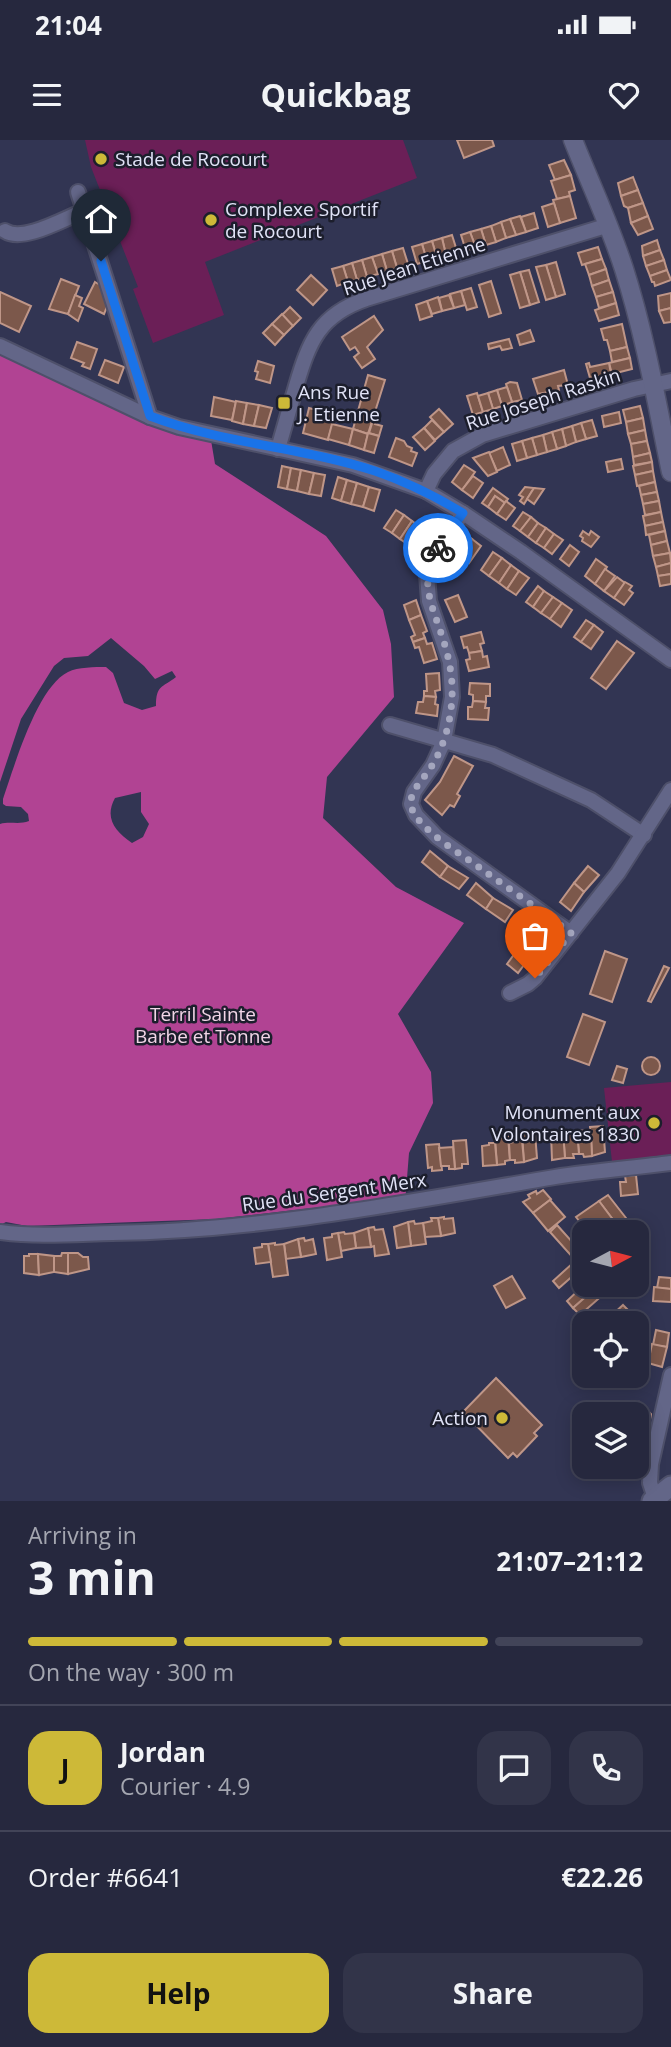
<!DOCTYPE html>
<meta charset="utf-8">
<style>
body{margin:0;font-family:"Open Sans",sans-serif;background:#323449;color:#f1f3f6;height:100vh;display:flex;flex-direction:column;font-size:26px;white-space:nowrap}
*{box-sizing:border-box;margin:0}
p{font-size:23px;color:#a4a6b0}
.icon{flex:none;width:38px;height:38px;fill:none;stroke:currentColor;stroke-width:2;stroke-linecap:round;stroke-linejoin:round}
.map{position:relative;height:1361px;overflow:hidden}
.drawer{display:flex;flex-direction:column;background:#26283e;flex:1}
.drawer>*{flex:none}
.needle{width:46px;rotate:83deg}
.controls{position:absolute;left:572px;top:1080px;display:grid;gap:14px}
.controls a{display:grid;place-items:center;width:77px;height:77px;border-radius:14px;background:#26283e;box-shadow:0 4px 18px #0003,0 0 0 2px #424458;font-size:35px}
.pin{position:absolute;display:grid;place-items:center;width:60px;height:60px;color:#fff;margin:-72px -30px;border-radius:50% 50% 50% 0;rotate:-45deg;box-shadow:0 0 7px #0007}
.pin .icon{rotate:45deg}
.courier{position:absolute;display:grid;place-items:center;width:70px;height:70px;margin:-35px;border:5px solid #1a73e8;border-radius:50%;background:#fff;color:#222;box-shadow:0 2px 9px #0007}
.overview em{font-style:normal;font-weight:700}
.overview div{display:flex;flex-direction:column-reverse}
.overview{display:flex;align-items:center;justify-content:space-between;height:119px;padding:0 28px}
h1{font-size:46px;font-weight:700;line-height:52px}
.bar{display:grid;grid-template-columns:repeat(4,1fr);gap:10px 7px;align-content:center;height:84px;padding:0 28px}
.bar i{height:9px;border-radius:5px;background:#424458}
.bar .selected{background:#cdb938}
.bar p{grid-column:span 4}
.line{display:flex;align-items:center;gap:18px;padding:0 28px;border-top:2px solid #424458}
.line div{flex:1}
.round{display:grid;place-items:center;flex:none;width:74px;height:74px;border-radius:21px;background:#323449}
.action{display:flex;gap:14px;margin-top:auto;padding:14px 28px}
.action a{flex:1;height:80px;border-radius:21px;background:#cdb938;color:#111;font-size:28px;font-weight:700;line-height:80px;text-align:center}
.action a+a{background:#323449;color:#f1f3f6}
.status{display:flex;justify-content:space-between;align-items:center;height:49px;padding:0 35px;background:#26283e;direction:ltr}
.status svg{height:19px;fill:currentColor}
header{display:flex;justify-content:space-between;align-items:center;height:91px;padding:0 28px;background:#26283e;font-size:32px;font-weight:700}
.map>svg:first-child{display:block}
.green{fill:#6b1f57}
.forest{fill:#b14393;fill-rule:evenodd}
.building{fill:#7c584b;stroke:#bf9688;stroke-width:2}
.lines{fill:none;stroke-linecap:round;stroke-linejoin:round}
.minor-casing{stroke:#4e506a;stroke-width:18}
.tertiary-casing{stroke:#4e506a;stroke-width:21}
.secondary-casing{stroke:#4e506a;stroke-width:23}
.minor{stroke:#636688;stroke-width:14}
.tertiary{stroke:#636688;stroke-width:18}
.secondary{stroke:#636688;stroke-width:19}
.done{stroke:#a4a6be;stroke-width:7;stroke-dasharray:0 12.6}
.route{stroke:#1a73e8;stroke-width:9}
.poi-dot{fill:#cdb938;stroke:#1c1e2c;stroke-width:2.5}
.labels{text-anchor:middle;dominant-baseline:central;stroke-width:5;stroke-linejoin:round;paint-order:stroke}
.poi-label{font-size:19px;fill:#e1e3f7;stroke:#1c1e2c;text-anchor:start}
.street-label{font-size:19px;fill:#e1e3f7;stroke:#1c1e2c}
.park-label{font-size:19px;fill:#f2d5e7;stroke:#1c1e2c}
</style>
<div class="status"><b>21:04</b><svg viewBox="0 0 49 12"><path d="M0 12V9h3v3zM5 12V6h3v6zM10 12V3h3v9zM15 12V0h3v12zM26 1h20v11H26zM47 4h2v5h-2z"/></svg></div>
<header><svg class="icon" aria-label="menu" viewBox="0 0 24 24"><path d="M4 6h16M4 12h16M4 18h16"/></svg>Quickbag<svg class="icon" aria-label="heart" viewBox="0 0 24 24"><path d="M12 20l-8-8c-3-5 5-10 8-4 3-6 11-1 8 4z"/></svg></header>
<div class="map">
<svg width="671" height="1361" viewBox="0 0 671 1361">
<rect width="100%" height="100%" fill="#323553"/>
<g class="green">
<polygon points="85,0 403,0 417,38 205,122 224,175 153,203 133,149 138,147 91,27"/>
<polygon points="671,942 671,1016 612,1022 604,948"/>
</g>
<path class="forest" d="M0,206L211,300L215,324L326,396L383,470L391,504L394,557L327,637L323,678L396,747L464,783L398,874L431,932L433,963L409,1013L405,1063L312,1068L216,1079L27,1086L6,1082L0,1085V684C10,681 19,685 29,681L28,674L21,667L6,666L3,664V659C14,627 37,547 68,532C78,527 95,527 106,527L113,533L124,563L142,570L156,566C156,545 162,548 176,537L172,531L155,539L144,526L111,498L88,516L64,518L54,526L21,579L0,642ZM141,652V672L149,684L143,697L132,703C115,691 104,678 115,658Z"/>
<g class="building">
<polygon points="457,0 492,0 494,6 464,18"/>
<polygon points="564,20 571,35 555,40 549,25"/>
<polygon points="571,35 575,50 569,52 570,56 557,59 551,41"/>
<polygon points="633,37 638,50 621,56 618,43"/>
<polygon points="638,50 643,63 628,68 624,66 621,56"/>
<polygon points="570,56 576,78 560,83 553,60"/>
<polygon points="554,63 560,83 548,87 542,67"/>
<polygon points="643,63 648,76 631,83 628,68"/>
<polygon points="534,73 538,88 526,92 521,77"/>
<polygon points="520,76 526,92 516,95 510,79"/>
<polygon points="648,76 653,89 638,95 631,83"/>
<polygon points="510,79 516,95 506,98 501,82"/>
<polygon points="501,82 506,98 496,102 491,86"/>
<polygon points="491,86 496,102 486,105 481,89"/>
<polygon points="481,89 486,105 476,108 470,92"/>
<polygon points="470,92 476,108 466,111 461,95"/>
<polygon points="452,95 457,111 446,115 442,98"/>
<polygon points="442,98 446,115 437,118 432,101"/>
<polygon points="657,100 660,110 643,116 642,106"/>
<polygon points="432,101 437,118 427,121 422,104"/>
<polygon points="422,104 427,121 417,124 412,107"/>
<polygon points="598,107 602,119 582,125 578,113"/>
<polygon points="403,108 408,124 397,128 392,111"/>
<polygon points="660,110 664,120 646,126 643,116"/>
<polygon points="392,111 397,128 387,131 382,114"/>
<polygon points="382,114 387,131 378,134 372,117"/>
<polygon points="372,117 378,134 367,137 362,120"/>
<polygon points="602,119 606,129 589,135 585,124"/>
<polygon points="362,120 367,137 357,140 352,123"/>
<polygon points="664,120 667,130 650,136 646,126"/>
<polygon points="556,122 565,154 556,157 546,125"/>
<polygon points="352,123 357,140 348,142 343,126"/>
<polygon points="546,125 556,157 546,160 536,127"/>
<polygon points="343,126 348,142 337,146 332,129"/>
<polygon points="606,129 609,140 592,146 589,135"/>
<polygon points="529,130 539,162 530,165 520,132"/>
<polygon points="667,130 671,140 655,146 654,142 652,142 650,136"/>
<polygon points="520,132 530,165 520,168 510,135"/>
<polygon points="311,135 327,150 313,165 297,150"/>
<polygon points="61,139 79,146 68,174 49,169"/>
<polygon points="609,140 613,152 596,157 592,146"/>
<polygon points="491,141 501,173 489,177 479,145"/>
<polygon points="95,142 102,146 101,149 107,152 108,164 104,174 84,164"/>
<polygon points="471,148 477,167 467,170 461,151"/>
<polygon points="461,151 465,165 454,168 450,154"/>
<polygon points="0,152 31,166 19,192 0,183"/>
<polygon points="613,152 616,163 599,168 596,157"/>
<polygon points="671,153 671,168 659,171 658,156"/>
<polygon points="75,155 82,158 79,166 83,168 78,181 68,174"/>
<polygon points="449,155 454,168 442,171 439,158"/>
<polygon points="438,157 442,171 432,174 427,161"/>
<polygon points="427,161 432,176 420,180 416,165"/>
<polygon points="616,163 619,175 599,181 595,170"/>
<polygon points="290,167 301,178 293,186 282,175"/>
<polygon points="671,168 671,182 664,183 659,171"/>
<polygon points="282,174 293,186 284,195 272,184"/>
<polygon points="374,176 383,190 367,207 375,219 362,228 354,217 359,213 355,207 350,210 342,197"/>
<polygon points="272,184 284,195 275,205 263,193"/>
<polygon points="622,184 627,207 610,211 607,200 604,200 601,189"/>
<polygon points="530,190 534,201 520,205 517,195"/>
<polygon points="509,199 512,208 502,210 500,206 489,209 488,204"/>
<polygon points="77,202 97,209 90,229 82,226 84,223 71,218"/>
<polygon points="627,207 630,218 612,222 610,211"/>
<polygon points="630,218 632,229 612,234 609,223"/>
<polygon points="105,220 124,227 118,243 99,235"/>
<polygon points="258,221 274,226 270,243 256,239 258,232 255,231"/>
<polygon points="589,223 590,227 609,223 611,234 590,238 586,224"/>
<polygon points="564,230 568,245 558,246 559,250 538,254 533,239"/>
<polygon points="368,235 385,240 368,294 353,289"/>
<polygon points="510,242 517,243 522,260 512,262 506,244"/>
<polygon points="507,247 512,262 502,266 497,250"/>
<polygon points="497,250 502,266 493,269 488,253"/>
<polygon points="477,253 483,272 473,275 467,256"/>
<polygon points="488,253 493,269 483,272 478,256"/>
<polygon points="214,257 236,262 232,280 211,276"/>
<polygon points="236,261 247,263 243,284 232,281"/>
<polygon points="247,263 259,265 254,286 243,284"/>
<polygon points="259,265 272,268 266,288 254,286"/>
<polygon points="640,266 643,278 626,282 623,270"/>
<polygon points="309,268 335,275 328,300 303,293"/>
<polygon points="439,269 453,284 444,292 430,277"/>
<polygon points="619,272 621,283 604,287 602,276"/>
<polygon points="375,274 378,275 375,284 382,286 379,296 369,293"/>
<polygon points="643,278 645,290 628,294 626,282"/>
<polygon points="432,280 444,292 435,300 424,288"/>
<polygon points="592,280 597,296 586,299 581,283"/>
<polygon points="581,283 586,299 576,302 572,286"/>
<polygon points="332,284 353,289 349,305 328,299"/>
<polygon points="572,286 576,302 566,306 562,289"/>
<polygon points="424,288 435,301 425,310 413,297"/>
<polygon points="353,289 368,294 364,310 349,305"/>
<polygon points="562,289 566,306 557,309 552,292"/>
<polygon points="645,290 647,301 631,304 628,294"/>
<polygon points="552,292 557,309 547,312 543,295"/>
<polygon points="368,293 379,296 374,313 364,310"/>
<polygon points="543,295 547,312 537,315 532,298"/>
<polygon points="396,298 404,301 407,306 412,308 411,311 417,313 412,326 389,317"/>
<polygon points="532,298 537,315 527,318 522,301"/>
<polygon points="522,301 527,318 517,321 512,304"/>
<polygon points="647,301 650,313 633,317 631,304"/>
<polygon points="503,307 510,325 497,331 489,313"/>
<polygon points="489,312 497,332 488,336 473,318"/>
<polygon points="650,313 652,322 634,325 633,317"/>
<polygon points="621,319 623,329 608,332 606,322"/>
<polygon points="652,322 653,331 635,335 633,326"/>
<polygon points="464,325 475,332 462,350 452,342"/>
<polygon points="282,326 291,328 287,349 278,347"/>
<polygon points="291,328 301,330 297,351 287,349"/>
<polygon points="301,330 314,333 309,354 297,351"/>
<polygon points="653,331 655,342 637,346 635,335"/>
<polygon points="314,333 325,335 321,356 309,354"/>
<polygon points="473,336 483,343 473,358 462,350"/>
<polygon points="338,337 347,340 341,361 332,358"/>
<polygon points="347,340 357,343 351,364 341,361"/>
<polygon points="655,342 657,352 641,355 639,346"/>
<polygon points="357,343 369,347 363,367 351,364"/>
<polygon points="369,347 380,350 374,371 363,367"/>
<polygon points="525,347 534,348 524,364 520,361 523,357 519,355"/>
<polygon points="493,348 508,359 505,363 495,356 488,367 482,363"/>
<polygon points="534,348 544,349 534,364 527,359"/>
<polygon points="657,352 659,361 643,364 641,355"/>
<polygon points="495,356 505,363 497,374 488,367"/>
<polygon points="506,361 515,368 506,380 497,374"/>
<polygon points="659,361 661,372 645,375 643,364"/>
<polygon points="396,370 404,375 392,393 384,388"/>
<polygon points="523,372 531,377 520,391 513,386"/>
<polygon points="661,372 663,382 645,386 643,376"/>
<polygon points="404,375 412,381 400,399 392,393"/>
<polygon points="531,377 538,383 528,397 520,391"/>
<polygon points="412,381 423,389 410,406 400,399"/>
<polygon points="663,382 665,391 646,395 645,386"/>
<polygon points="538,383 546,388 536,403 528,397"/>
<polygon points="546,388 554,394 544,408 536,403"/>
<polygon points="423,389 432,395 420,413 410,406"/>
<polygon points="583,391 589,395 591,391 599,397 591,407 582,401 583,398 580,396"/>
<polygon points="665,391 667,401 651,405 649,395"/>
<polygon points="464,393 472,399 459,416 451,410"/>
<polygon points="554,394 563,400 552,414 544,408"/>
<polygon points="472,399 481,406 469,423 459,416"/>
<polygon points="667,401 670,413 653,416 651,405"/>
<polygon points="570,405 579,412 569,426 560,419"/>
<polygon points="493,412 502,418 489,436 481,430"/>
<polygon points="670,413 671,423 656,427 653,416"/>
<polygon points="502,418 511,425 499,443 489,436"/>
<polygon points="596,419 607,427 595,444 585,436"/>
<polygon points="671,423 671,434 658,436 656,427"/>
<polygon points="511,425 519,431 507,449 499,443"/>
<polygon points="605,429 615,436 604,451 595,444"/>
<polygon points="519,431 529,438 516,455 507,449"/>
<polygon points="671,434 671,444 660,446 658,436"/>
<polygon points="617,437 625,443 614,458 604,451"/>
<polygon points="625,442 632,446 629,450 633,453 624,465 614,458"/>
<polygon points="538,446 544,451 533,467 526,462"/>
<polygon points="544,451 553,457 541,473 533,467"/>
<polygon points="458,455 467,477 455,482 445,460"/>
<polygon points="553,457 562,463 550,479 541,473"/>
<polygon points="416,460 421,475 409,480 404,465"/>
<polygon points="562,463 572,470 561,487 550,479"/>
<polygon points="421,475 427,491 423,493 425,498 413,502 411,497 415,495 409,480"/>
<polygon points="586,480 594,485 581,502 574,497"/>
<polygon points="594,485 603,492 591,509 581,502"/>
<polygon points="481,492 484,503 480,504 482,511 469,513 467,507 464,508 461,497"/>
<polygon points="425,498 427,504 432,503 437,519 424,523 419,507 415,508 413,502"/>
<polygon points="617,501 634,513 606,549 591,538"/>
<polygon points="482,511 483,517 487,516 489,527 469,531 466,520 470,519 469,513"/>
<polygon points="439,533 440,550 435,551 436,557 424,556 424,551 427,551 426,534"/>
<polygon points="470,543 490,544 490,556 486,556 486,562 473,561 473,555 469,554"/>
<polygon points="424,556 436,557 435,564 438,565 437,576 416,573 418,562 423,562"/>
<polygon points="473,561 486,562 485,568 489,568 488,580 468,579 468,567 472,567"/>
<polygon points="454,616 473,626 457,654 460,656 454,667 450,665 442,675 425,660 440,642"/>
<polygon points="430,711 448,726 440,737 422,722"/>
<polygon points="448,726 468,738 459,749 440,737"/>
<polygon points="588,726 599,735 584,752 574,743"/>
<polygon points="476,743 493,758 486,769 467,755"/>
<polygon points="574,743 584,752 571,771 560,762"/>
<polygon points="493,758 513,770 505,782 486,769"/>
<polygon points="537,788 547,797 532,814 521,805"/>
<polygon points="521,805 532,814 518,833 507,824"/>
<polygon points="605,811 627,819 612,862 590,854"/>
<polygon points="664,826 669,828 651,862 648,861"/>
<polygon points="583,874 605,882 589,925 567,917"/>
<circle cx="651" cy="926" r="9"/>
<polygon points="617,926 627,929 623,943 612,940"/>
<polygon points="603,986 605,1012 592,1016 590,987"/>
<polygon points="591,990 592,1016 584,1017 583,1014 579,1014 577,991"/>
<polygon points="577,991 579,1014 573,1014 574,1018 565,1018 563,992"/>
<polygon points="563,992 565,1018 552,1020 551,994"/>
<polygon points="535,993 537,1018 524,1022 522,994"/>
<polygon points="508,997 510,1020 505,1021 505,1024 497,1025 495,999"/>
<polygon points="466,1000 468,1024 462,1024 462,1028 455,1029 453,1001"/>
<polygon points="522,1000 524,1022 515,1023 515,1020 510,1020 509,1003"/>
<polygon points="489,1003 495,1003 497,1025 483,1026 482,1006 489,1005"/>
<polygon points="439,1004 442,1030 432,1031 432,1027 428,1028 426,1005"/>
<polygon points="453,1007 455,1029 449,1029 449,1026 441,1026 439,1008"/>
<polygon points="636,1035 638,1054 621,1056 620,1042 626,1042 625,1036"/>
<polygon points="543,1050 551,1059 533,1073 523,1062 530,1058 528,1055 536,1051 537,1054"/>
<polygon points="608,1055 626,1078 617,1085 599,1061"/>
<polygon points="550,1060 565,1077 548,1091 533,1073"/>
<polygon points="599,1061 617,1085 606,1092 588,1092 576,1077"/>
<polygon points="444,1077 444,1079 453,1078 455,1093 441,1096 438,1078"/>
<polygon points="431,1078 438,1078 441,1096 425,1097 423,1083 432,1081"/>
<polygon points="414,1081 415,1084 423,1083 426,1104 411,1106 408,1082"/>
<polygon points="408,1082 411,1106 397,1108 394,1087"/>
<polygon points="557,1085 583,1114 575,1120 550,1092"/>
<polygon points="374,1087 375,1090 383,1089 389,1114 375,1116 374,1106 371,1107 368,1088"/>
<polygon points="368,1088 371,1107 356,1108 354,1093"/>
<polygon points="344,1092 345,1094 354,1093 356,1108 341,1111 338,1093"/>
<polygon points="338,1093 342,1117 327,1120 324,1098 332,1097 332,1094"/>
<polygon points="304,1098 305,1101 313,1099 316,1114 301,1117 298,1099"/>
<polygon points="298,1099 301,1117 286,1119 284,1104"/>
<polygon points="275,1103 275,1105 284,1104 288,1135 273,1137 268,1104"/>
<polygon points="262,1104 268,1104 271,1122 256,1124 254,1108 262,1107"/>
<polygon points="62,1113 68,1113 68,1134 54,1132 54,1116 61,1116"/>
<polygon points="68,1113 78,1113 83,1117 88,1117 89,1129 68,1134"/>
<polygon points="29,1114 38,1114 39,1135 24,1133 24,1116 29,1116"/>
<polygon points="38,1114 54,1116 54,1132 39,1135"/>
<polygon points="583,1114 584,1126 559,1148 553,1141"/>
<polygon points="512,1136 525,1158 506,1168 494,1146"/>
<polygon points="659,1137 671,1138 671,1149 657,1148"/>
<polygon points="585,1144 600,1144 573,1168 567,1161"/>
<polygon points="600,1144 614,1145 580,1175 573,1168"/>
<polygon points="628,1145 643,1146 642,1154 627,1153"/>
<polygon points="654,1147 671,1149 671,1162 653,1161"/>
<polygon points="623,1165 630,1172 618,1182 612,1175"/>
<polygon points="656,1190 669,1193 667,1207 653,1205"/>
<polygon points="652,1204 667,1207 662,1227 648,1223"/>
<polygon points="496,1238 542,1285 534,1293 537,1296 517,1317 513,1313 508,1318 463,1272"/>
<polygon points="639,1262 651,1274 650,1280 634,1274 636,1265"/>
</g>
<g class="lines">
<defs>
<g id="minor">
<polyline points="78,52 84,71"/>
<path d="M5,91C23,103 65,78 84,71L150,277"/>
<polyline points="0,206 150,277 179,287 353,325 426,351 463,373 521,412 671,520"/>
<path d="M278,309C284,288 290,267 296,246C309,202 319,175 366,159L609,85"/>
<polyline points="426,351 434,334 453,311 482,295 634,249 671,241"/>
<polyline points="463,373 433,417 427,434 429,461 450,522 452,557 444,601 433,625 414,652 411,664 416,675 437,697 571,793"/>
<polyline points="390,585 493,615 591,660 644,695"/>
<polyline points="510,853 528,844 535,838 618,733 671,650"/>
<path d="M0,1092C37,1097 74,1094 112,1093C261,1091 408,1062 555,1037C593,1031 632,1028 671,1023"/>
<polyline points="655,1358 650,1343 651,1324 671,1235"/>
</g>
<path id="tertiary" d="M573,0C590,43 610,85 624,129C645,195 657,264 671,332"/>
<polyline id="secondary" points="652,1361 671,1346"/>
</defs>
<use href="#minor" class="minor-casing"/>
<use href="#tertiary" class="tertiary-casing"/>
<use href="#secondary" class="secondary-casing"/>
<use href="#minor" class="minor"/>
<use href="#tertiary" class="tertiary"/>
<use href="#secondary" class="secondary"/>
</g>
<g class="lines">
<path class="done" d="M438,408C417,440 433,467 443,499C449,518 453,537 452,557C451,581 444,607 431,627C424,639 406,654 412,669C422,692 460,713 480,728C510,749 541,771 571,793L535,838"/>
<path class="route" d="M101,121L150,276C223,304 302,307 375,331C407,342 435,356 463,373L438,408"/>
</g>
<g class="poi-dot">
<circle cx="101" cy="19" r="7"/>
<circle cx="211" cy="80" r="7"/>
<rect x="277" y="256" width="14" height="14" rx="3.5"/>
<circle cx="654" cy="983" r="7"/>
<circle cx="502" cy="1278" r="7"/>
</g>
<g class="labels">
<g class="poi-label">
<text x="115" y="19">Stade de Rocourt</text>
<text x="225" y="69">Complexe Sportif<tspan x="225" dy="22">de Rocourt</tspan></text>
<text x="298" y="252">Ans Rue<tspan x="298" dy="22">J. Etienne</tspan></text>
<text x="640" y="972" text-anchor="end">Monument aux<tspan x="640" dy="22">Volontaires 1830</tspan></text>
<text x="488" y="1278" text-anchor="end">Action</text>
</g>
<g class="street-label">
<text transform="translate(414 126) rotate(-18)">Rue Jean Etienne</text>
<text transform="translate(543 259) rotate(-18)">Rue Joseph Raskin</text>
<text transform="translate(334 1052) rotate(-8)">Rue du Sergent Merx</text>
</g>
<g class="park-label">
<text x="203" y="874">Terril Sainte<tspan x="203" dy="22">Barbe et Tonne</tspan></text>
</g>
</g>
</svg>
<div class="controls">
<a><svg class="needle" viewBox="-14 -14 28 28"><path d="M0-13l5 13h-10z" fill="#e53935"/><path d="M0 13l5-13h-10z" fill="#a4a6b0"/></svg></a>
<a><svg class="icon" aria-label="locate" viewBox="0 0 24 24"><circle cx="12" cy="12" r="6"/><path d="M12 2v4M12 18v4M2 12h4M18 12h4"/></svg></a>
<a><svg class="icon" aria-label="layers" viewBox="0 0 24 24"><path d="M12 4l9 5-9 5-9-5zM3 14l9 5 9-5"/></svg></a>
</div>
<div class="pin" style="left:535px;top:838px;background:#ea580c"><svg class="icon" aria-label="bag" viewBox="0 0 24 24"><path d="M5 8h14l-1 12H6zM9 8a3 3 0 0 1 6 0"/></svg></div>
<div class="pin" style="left:101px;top:121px;background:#1f2937"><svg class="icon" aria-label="home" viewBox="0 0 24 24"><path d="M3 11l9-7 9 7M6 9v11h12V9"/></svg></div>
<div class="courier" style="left:438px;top:408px"><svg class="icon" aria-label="bike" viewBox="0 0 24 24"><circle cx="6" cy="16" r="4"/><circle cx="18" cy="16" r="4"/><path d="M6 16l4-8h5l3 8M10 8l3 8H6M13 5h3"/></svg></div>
</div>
<section class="drawer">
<div class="overview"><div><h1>3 min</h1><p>Arriving in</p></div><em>21:07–21:12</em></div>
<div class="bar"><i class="selected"></i><i class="selected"></i><i class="selected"></i><i></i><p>On the way · 300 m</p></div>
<div class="line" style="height:126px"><b class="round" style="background:#cdb938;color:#111">J</b><div><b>Jordan</b><p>Courier · 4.9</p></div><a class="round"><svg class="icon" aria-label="chat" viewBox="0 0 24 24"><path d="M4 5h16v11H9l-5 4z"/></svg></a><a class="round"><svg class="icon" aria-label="phone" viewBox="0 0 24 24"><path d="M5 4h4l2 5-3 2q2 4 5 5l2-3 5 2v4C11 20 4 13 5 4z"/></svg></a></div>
<div class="line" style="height:91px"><div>Order #6641</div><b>€22.26</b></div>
<div class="action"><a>Help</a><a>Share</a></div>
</section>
